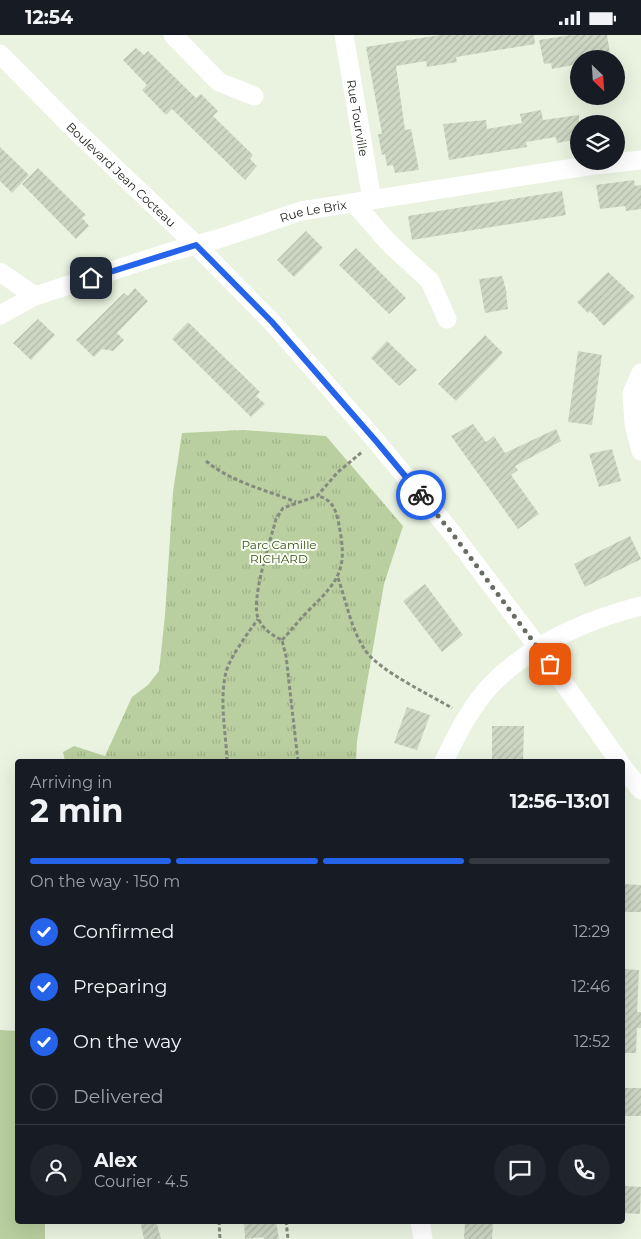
<!DOCTYPE html>
<meta charset="utf-8">
<style>
body{margin:0;font-family:Montserrat,sans-serif;background:#20242c;color:#f1f3f6;height:100vh;display:flex;flex-direction:column;font-size:19px;white-space:nowrap}
*{box-sizing:border-box;margin:0}
p{font-size:16px;color:#9ea1a6}
.icon{flex:none;width:28px;height:28px;fill:none;stroke:currentColor;stroke-width:2;stroke-linecap:round;stroke-linejoin:round}
.map{position:relative;flex:1;overflow:hidden}
.side{position:absolute;left:15px;top:724px;width:610px;height:465px;display:flex;flex-direction:column;background:#171b24;border-radius:5px;box-shadow:0 5px 20px #0002}
.side>*{flex:none}
.needle{width:32px;rotate:155deg}
.buttons{position:absolute;left:570px;top:15px;display:grid;gap:10px}
.buttons a{display:grid;place-items:center;width:55px;height:55px;border-radius:50%;background:#171b24;box-shadow:0 5px 20px #0002;font-size:25px}
.pin{position:absolute;display:grid;place-items:center;width:42px;height:42px;color:#fff;margin:-21px;border-radius:10px;box-shadow:0 2px 8px #0006}
.courier{position:absolute;display:grid;place-items:center;width:50px;height:50px;margin:-25px;border:4px solid #2563eb;border-radius:50%;background:#fff;color:#222;box-shadow:0 1px 6px #0007}
.overview em{font-style:normal;font-weight:700}
.overview div{display:flex;flex-direction:column-reverse}
.overview{display:flex;align-items:center;justify-content:space-between;height:85px;padding:0 15px}
h1{font-size:32px;font-weight:700;line-height:38px}
.bar{display:grid;grid-template-columns:repeat(4,1fr);gap:8px 5px;align-content:center;height:60px;padding:0 15px}
.bar i{height:6px;border-radius:4px;background:#363941}
.bar .active{background:#2563eb}
.bar p{grid-column:span 4}
.line{display:flex;align-items:center;gap:12px;padding:0 15px;border-top:1px solid #363941}
.line div{flex:1}
.round{display:grid;place-items:center;flex:none;width:52px;height:52px;border-radius:26px;background:#20242c}
ol{padding:0 15px;list-style:none}
li{display:flex;align-items:center;gap:15px;height:55px}
li p{margin-inline-start:auto}
li .icon{padding:5px;border-radius:50%;background:#2563eb;color:#fff;stroke-width:4}
li:last-child{color:#9ea1a6}
li i{width:28px;height:28px;border:2px solid #363941;border-radius:50%}
.status{display:flex;justify-content:space-between;align-items:center;height:35px;padding:0 25px;background:#171b24;direction:ltr}
.status svg{height:14px;fill:currentColor}
.map>svg:first-child{display:block}
.green{fill:#b9cf9f}
.park{fill:url(#park-tufts)}
.building{fill:url(#building-hatch)}
.lines{fill:none;stroke-linecap:round;stroke-linejoin:round}
.path{stroke:#848a7e;stroke-width:3;stroke-dasharray:4 2.5;stroke-linecap:butt}
.minor{stroke:#fff;stroke-width:19}
.done{stroke:#686d63;stroke-width:5;stroke-dasharray:0 9}
.route{stroke:#2563eb;stroke-width:6}
.labels{text-anchor:middle;dominant-baseline:central;stroke-width:4;stroke-linejoin:round;paint-order:stroke}
.street-label{font-size:12px;fill:#22251f;stroke:#f9fff4}
.park-label{font-size:12px;fill:#3b5019;stroke:#f9fff4}
</style>
<div class="status"><b>12:54</b><svg viewBox="0 0 49 12"><path d="M0 12V9h3v3zM5 12V6h3v6zM10 12V3h3v9zM15 12V0h3v12zM26 1h20v11H26zM47 4h2v5h-2z"/></svg></div>
<div class="map">
<svg width="641" height="1204" viewBox="0 0 641 1204">
<defs>
<pattern id="park-tufts" width="24" height="20" patternUnits="userSpaceOnUse" patternTransform="scale(1.25)"><rect width="24" height="20" fill="#b9cf9f"/><path d="M3 7l-1-3M5 7V3M7 7l1-3M15 17l-1-3M17 17v-4M19 17l1-3" fill="none" stroke="#9fb288"/></pattern>
<pattern id="building-hatch" width="6" height="6" patternUnits="userSpaceOnUse" patternTransform="scale(1.25)"><rect width="6" height="6" fill="#ced6c4"/><path d="M-1 1l2-2M0 6l6-6M5 7l2-2" fill="none" stroke="#b1b8a8"/></pattern>
</defs>
<rect width="100%" height="100%" fill="#eaf3e0"/>
<polygon class="green" points="0,995 17,996 18,1186 45,1186 45,1204 0,1204"/>
<polygon class="park" points="243,395 326,401 403,491 384,549 357,706 356,726 65,726 63,717 74,711 105,721 132,662 148,650 159,636 165,580 173,457 182,398"/>
<g class="building">
<polygon points="440,0 534,0 535,9 456,22 457,27 427,32 426,26 396,31 405,95 411,94 419,135 395,138 393,130 387,131 385,119 382,120 378,99 382,99 366,12"/>
<polygon points="571,0 607,0 611,24 577,24 578,29 552,34 551,28 544,29 539,5"/>
<polygon points="136,13 144,20 148,16 196,63 201,59 218,76 213,81 253,120 250,124 257,131 245,145 172,74 166,80 142,55 147,50 123,25"/>
<polygon points="541,75 543,85 579,80 579,104 557,108 556,102 526,107 527,112 449,125 443,89 486,85 487,94 522,88 520,79"/>
<polygon points="0,112 29,140 12,158 0,146"/>
<polygon points="38,133 86,180 82,183 89,191 76,204 22,149"/>
<polygon points="634,145 635,151 641,150 641,174 626,176 625,171 600,174 596,150"/>
<polygon points="562,156 566,180 412,205 408,181"/>
<polygon points="306,196 323,213 294,242 277,225"/>
<polygon points="356,213 406,263 389,279 339,230"/>
<polygon points="608,237 635,262 604,291 590,276 588,278 577,267"/>
<polygon points="502,241 507,258 506,258 508,274 485,278 479,244"/>
<polygon points="135,253 148,266 117,298 124,305 113,316 102,314 94,322 76,305 124,258 128,261"/>
<polygon points="38,284 55,300 31,325 13,308"/>
<polygon points="188,287 260,357 256,361 265,369 251,382 172,304"/>
<polygon points="485,300 503,318 456,366 438,349"/>
<polygon points="387,306 417,335 399,351 371,323"/>
<polygon points="578,316 602,320 592,390 568,387"/>
<polygon points="473,389 486,407 494,401 505,418 556,394 561,406 515,431 518,435 511,440 539,479 518,494 451,401"/>
<polygon points="612,414 621,446 599,452 589,419"/>
<polygon points="630,501 641,524 585,552 574,529"/>
<polygon points="425,549 463,600 442,617 403,566"/>
<polygon points="407,672 430,680 417,715 394,708"/>
<polygon points="492,691 524,691 523,725 492,725"/>
<polygon points="622,849 641,850 641,877 622,877"/>
<polygon points="622,934 639,935 637,977 641,977 641,993 637,993 636,1018 622,1018"/>
<rect x="622" y="1053" width="19" height="28"/>
<polygon points="622,1151 641,1152 640,1179 622,1178"/>
<polygon points="140,1186 156,1186 161,1204 144,1204"/>
<polygon points="244,1186 276,1186 279,1204 264,1204 263,1202 245,1204"/>
<polygon points="465,1186 493,1186 492,1204 464,1204"/>
</g>
<g class="lines">
<g class="path">
<path d="M206,426C231,447 266,455 296,467"/>
<path d="M338,543C346,566 351,594 365,615C378,635 430,660 452,673"/>
<path d="M282,605C291,596 298,586 307,577C342,543 348,533 338,485C335,472 330,463 317,461"/>
<path d="M227,726C226,697 219,667 226,637C230,622 248,598 258,584"/>
<path d="M298,726L286,621L282,605C272,600 264,595 259,585C249,568 271,504 276,484L283,473L317,461L338,437L362,417"/>
<polyline points="219,1186 220,1204"/>
<polyline points="286,1186 288,1204"/>
</g>
<g class="minor">
<polyline points="173,0 219,47 254,61"/>
<path id="s1" d="M344,0L372,165"/>
<path id="s2" d="M0,19L73,93L196,210L272,287L376,406L452,498L538,612L619,726"/>
<polyline points="354,168 389,208 430,246 447,284"/>
<polyline points="0,237 35,261"/>
<path id="s3" d="M0,280L35,261L167,218L218,204L301,176L587,131L641,125"/>
<polyline points="641,338 632,358 634,389 641,416"/>
<path d="M444,726C456,701 472,669 493,648C533,608 586,585 641,571"/>
<polyline points="622,731 641,755"/>
<polyline points="420,1186 423,1204"/>
</g>
</g>
<g class="lines">
<polyline class="done" points="421,460 452,498 550,629"/>
<polyline class="route" points="91,243 196,210 272,287 376,406 421,460"/>
</g>
<g class="labels">
<g class="street-label">
<text stroke="none"><textPath href="#s1" startOffset="84">Rue Tourville</textPath></text>
<text stroke="none"><textPath href="#s2" startOffset="171">Boulevard Jean Cocteau</textPath></text>
<text stroke="none"><textPath href="#s3" startOffset="331">Rue Le Brix</textPath></text>
</g>
<g class="park-label">
<text x="279" y="509">Parc Camille<tspan x="279" dy="14">RICHARD</tspan></text>
</g>
</g>
</svg>
<div class="buttons">
<a><svg class="needle" viewBox="-14 -14 28 28"><path d="M0-13l5 13h-10z" fill="#e53935"/><path d="M0 13l5-13h-10z" fill="#9ea1a6"/></svg></a>
<a><svg class="icon" aria-label="layers" viewBox="0 0 24 24"><path d="M12 4l9 5-9 5-9-5zM3 14l9 5 9-5"/></svg></a>
</div>
<div class="pin" style="left:550px;top:629px;background:#ea580c"><svg class="icon" aria-label="bag" viewBox="0 0 24 24"><path d="M5 8h14l-1 12H6zM9 8a3 3 0 0 1 6 0"/></svg></div>
<div class="pin" style="left:91px;top:243px;background:#1f2937"><svg class="icon" aria-label="home" viewBox="0 0 24 24"><path d="M3 11l9-7 9 7M6 9v11h12V9"/></svg></div>
<div class="courier" style="left:421px;top:460px"><svg class="icon" aria-label="bike" viewBox="0 0 24 24"><circle cx="6" cy="16" r="4"/><circle cx="18" cy="16" r="4"/><path d="M6 16l4-8h5l3 8M10 8l3 8H6M13 5h3"/></svg></div>
<section class="side">
<div class="overview"><div><h1>2 min</h1><p>Arriving in</p></div><em>12:56–13:01</em></div>
<div class="bar"><i class="active"></i><i class="active"></i><i class="active"></i><i></i><p>On the way · 150 m</p></div>
<ol>
<li><svg class="icon" aria-label="check" viewBox="0 0 24 24"><path d="M5 12l5 5 9-10"/></svg>Confirmed<p>12:29</p></li>
<li><svg class="icon" aria-label="check" viewBox="0 0 24 24"><path d="M5 12l5 5 9-10"/></svg>Preparing<p>12:46</p></li>
<li><svg class="icon" aria-label="check" viewBox="0 0 24 24"><path d="M5 12l5 5 9-10"/></svg>On the way<p>12:52</p></li>
<li><i></i>Delivered</li>
</ol>
<div class="line" style="height:90px"><a class="round"><svg class="icon" aria-label="person" viewBox="0 0 24 24"><circle cx="12" cy="8" r="4"/><path d="M4 21q1-7 8-7t8 7"/></svg></a><div><b>Alex</b><p>Courier · 4.5</p></div><a class="round"><svg class="icon" aria-label="chat" viewBox="0 0 24 24"><path d="M4 5h16v11H9l-5 4z"/></svg></a><a class="round"><svg class="icon" aria-label="phone" viewBox="0 0 24 24"><path d="M5 4h4l2 5-3 2q2 4 5 5l2-3 5 2v4C11 20 4 13 5 4z"/></svg></a></div>
</section>
</div>
